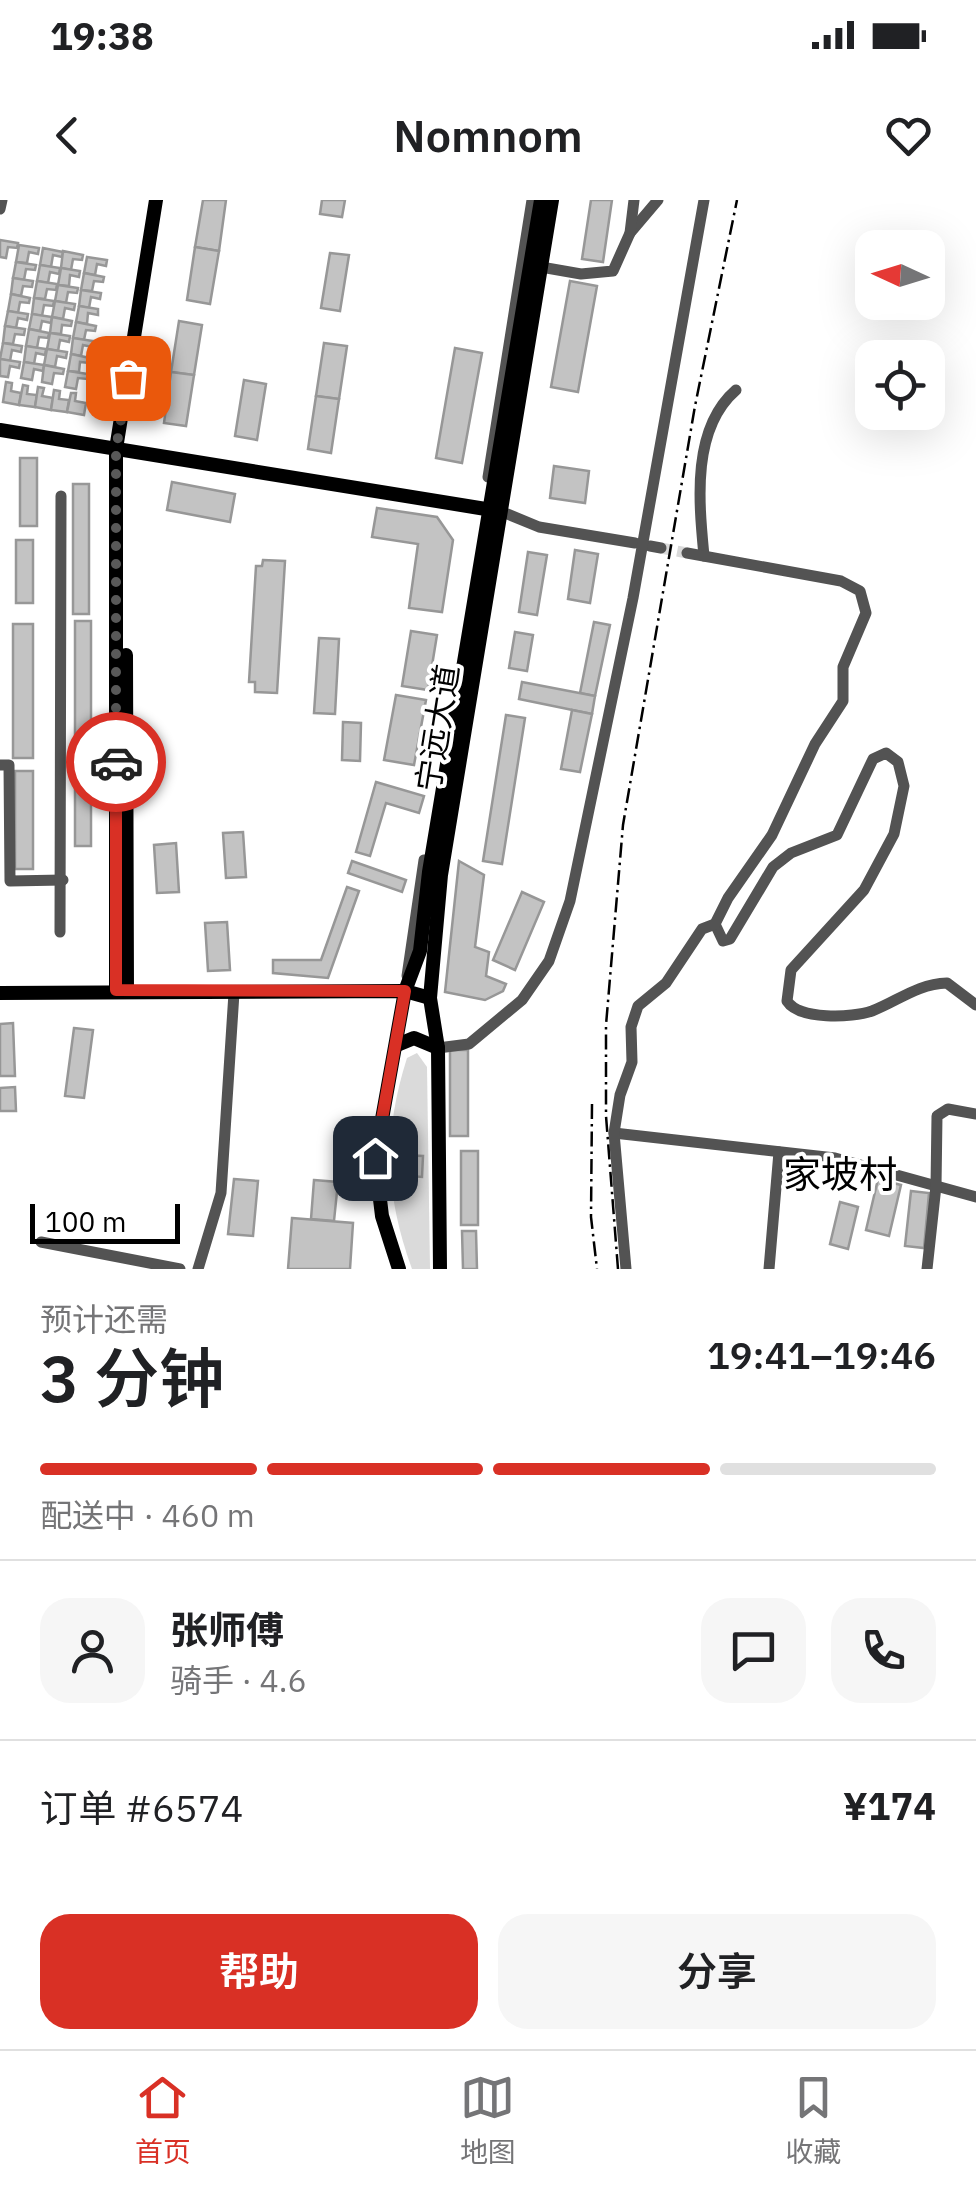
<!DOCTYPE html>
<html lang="zh">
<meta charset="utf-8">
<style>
body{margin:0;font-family:"IBM Plex Sans","Noto Sans SC",sans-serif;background:#f6f6f6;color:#202124;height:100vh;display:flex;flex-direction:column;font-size:38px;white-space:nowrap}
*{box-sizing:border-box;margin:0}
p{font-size:32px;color:#757577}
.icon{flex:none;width:55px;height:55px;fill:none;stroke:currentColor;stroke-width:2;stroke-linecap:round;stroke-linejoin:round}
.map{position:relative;height:1069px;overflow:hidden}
.details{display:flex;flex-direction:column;background:#fff;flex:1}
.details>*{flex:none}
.needle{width:65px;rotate:274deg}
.tools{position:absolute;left:855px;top:30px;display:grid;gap:20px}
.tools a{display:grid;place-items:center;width:90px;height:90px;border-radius:20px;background:#fff;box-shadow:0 10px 40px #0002;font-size:50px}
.scale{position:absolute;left:30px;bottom:25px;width:150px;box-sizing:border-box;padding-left:10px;border:5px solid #000;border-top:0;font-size:28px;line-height:35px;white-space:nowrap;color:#000;-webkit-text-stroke:8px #fff;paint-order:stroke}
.pin{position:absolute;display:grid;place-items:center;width:85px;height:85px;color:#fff;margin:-42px;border-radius:20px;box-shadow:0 5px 15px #0006}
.courier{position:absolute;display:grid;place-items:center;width:100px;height:100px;margin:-50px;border:8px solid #d93025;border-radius:50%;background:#fff;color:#222;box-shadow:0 2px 12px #0007}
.head em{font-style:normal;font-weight:600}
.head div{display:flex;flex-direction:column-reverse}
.head{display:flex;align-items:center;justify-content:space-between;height:170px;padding:0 40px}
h1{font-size:65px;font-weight:600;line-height:75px}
.bar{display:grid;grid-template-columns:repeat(4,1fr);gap:15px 10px;align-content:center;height:120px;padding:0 40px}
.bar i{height:12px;border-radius:8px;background:#e0e0e0}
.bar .on{background:#d93025}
.bar p{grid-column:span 4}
.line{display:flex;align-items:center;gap:25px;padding:0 40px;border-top:2px solid #e0e0e0}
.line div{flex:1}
.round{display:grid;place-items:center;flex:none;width:105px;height:105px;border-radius:30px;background:#f6f6f6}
.cta{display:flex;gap:20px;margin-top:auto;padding:20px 40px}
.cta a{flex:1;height:115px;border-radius:30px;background:#d93025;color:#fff;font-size:40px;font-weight:600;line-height:115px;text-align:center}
.cta a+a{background:#f6f6f6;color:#202124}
.status{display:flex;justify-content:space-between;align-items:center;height:70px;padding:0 50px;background:#fff;direction:ltr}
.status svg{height:28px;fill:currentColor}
header{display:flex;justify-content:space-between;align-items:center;height:130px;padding:0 40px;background:#fff;font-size:45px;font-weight:600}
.dock{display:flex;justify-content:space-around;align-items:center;height:140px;border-top:2px solid #e0e0e0;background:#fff;font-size:28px;color:#757577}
.dock a{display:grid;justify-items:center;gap:5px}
.dock .on{color:#d93025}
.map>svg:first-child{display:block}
.green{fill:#dadada}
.building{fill:#c3c3c3;stroke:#979797;stroke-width:2.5}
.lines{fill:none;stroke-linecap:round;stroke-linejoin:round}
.minor-tunnel{stroke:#d9d9d9;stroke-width:11;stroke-dasharray:11 5.5;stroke-linecap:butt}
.minor{stroke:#535353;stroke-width:11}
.major{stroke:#000;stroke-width:14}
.rail{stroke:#000;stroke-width:2.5;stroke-dasharray:15 5 2.5 5;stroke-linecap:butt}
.done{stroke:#595959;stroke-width:10;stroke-dasharray:0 18}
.route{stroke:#d93025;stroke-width:12}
.labels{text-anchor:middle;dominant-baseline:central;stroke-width:8;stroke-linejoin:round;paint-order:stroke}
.street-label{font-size:32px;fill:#000;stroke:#fff}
.quarter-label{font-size:38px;fill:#000;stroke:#fff}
</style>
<div class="status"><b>19:38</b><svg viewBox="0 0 49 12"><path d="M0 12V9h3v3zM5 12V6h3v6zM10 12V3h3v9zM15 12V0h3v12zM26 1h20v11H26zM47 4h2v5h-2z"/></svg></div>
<header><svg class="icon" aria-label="back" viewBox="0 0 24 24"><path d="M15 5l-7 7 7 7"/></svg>Nomnom<svg class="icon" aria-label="heart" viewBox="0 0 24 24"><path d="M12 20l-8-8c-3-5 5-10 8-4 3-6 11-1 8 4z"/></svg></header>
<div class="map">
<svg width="976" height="1069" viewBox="0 0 976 1069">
<rect width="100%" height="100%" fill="#fff"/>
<path class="green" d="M417,853L427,867L430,1069H412C385,995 383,933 407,858Z"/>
<g class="building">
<polygon points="203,0 226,0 219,51 195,47"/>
<polygon points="322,0 345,0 342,17 320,14"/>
<polygon points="591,0 612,0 603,62 582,59"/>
<polygon points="0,40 18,43 17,48 8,47 6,58 0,57"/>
<polygon points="19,45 39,48 38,54 29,52 27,63 16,62"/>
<polygon points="195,47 219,51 210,104 187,100"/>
<polygon points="43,48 63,52 62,57 53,55 51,67 40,65"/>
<polygon points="63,51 83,55 82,60 73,59 71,70 61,68"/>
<polygon points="330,53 349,55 340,111 321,108"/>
<polygon points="87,57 107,60 106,66 97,64 95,75 84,73"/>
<polygon points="16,62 36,65 35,70 26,69 24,80 13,78"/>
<polygon points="40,65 60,68 59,74 50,72 48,83 37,81"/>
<polygon points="61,68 80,71 79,77 70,75 69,86 58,85"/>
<polygon points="84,73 104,77 103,82 94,81 92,91 81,90"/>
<polygon points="13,78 33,81 32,87 23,86 21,96 11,94"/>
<polygon points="37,81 57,84 56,90 47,89 45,99 34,98"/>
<polygon points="570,81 597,86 578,192 551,187"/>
<polygon points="58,85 78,88 77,93 68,92 66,103 55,101"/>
<polygon points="81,90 101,93 100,99 91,97 89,108 79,106"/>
<polygon points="11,94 30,98 29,103 20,102 18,113 8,111"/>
<polygon points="34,98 54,101 53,106 44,105 42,116 32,114"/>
<polygon points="55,101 75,104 74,110 65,108 63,119 52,117"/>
<polygon points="79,106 98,109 98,115 88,113 87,124 76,122"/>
<polygon points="8,111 28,114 27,120 18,118 16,128 5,126"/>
<polygon points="32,114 52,117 51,123 42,121 40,131 29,129"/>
<polygon points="52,117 72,121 71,126 62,125 61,134 50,133"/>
<polygon points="179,121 202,125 194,175 171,172"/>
<polygon points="76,122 96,126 95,131 86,130 84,140 73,138"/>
<polygon points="5,126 25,129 24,135 15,134 13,144 3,143"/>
<polygon points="29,129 49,133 48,138 39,137 37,148 26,146"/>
<polygon points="50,133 70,136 69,142 60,140 58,151 47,149"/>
<polygon points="73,138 93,141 92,147 83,145 81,156 71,154"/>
<polygon points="3,143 22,146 21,152 12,150 10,161 0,159"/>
<polygon points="324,143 347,146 339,199 316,196"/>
<polygon points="26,146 46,149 45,155 36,153 34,164 24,162"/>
<polygon points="455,148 482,153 462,263 436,258"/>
<polygon points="47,149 67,152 66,158 57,156 55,167 44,165"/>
<polygon points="71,154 90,158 89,163 80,162 79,172 68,171"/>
<polygon points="0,159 20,162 19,168 10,166 8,177 0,176"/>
<polygon points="24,162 44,165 43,171 34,169 32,180 21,178"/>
<polygon points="44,165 64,169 63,174 54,173 52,184 42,182"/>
<polygon points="68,171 88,174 87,179 78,178 76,189 65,187"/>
<polygon points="171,172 194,175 186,226 164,223"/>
<polygon points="244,180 266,184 257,240 235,236"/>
<polygon points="6,182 12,183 11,191 21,193 19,205 3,202"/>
<polygon points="23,185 28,186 27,194 37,195 35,207 19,205"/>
<polygon points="38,187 44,188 42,196 53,198 51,210 35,207"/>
<polygon points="54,190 60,191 59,199 69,200 67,212 51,210"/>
<polygon points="71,193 76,193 75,201 86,203 84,215 67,212"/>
<polygon points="316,196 339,199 331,253 308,249"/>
<rect x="20" y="258" width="17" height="68"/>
<polygon points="554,266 589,271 585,303 550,298"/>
<polygon points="172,282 235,294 230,322 167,310"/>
<rect x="73" y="284" width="16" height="130"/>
<polygon points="377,308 437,317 453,340 442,412 409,408 418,344 372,337"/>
<rect x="16" y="340" width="17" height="63"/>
<polygon points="575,350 598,354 590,403 568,399"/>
<polygon points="528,352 547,355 537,415 519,412"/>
<polygon points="263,360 285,361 277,493 255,492 255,482 249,482 256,366 262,366"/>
<rect x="75" y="421" width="16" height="225"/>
<polygon points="594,422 610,425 595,496 580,493"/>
<rect x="13" y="424" width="20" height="134"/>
<polygon points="411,431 437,435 428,490 402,486"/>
<polygon points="515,432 533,435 527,471 509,468"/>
<polygon points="319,438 339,439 335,514 314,513"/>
<polygon points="522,482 595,496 592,514 519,499"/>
<polygon points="396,495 426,500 414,565 384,560"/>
<polygon points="572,510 592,514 580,572 561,569"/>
<polygon points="506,515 525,518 502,664 483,661"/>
<polygon points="343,522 361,523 360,561 342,560"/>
<rect x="15" y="571" width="18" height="98"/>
<polygon points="376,582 424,596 419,613 386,603 370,656 356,652"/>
<polygon points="243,632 246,677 226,678 223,633"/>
<polygon points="176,643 179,692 157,693 154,645"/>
<polygon points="352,661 406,680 402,692 348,673"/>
<polygon points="459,661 484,675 475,747 489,752 486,776 506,784 503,791 485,800 445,792"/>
<polygon points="347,687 359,691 328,778 273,773 273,760 321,760"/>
<polygon points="522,692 544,702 515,770 493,760"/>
<polygon points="227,722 230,770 208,771 205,723"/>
<polygon points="13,823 15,876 0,876 0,824"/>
<polygon points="74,828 93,830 84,898 65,896"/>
<rect x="450" y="850" width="18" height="86"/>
<polygon points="15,887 16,911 0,911 0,888"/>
<rect x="461" y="951" width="17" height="74"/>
<polygon points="400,955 423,956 422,977 399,975"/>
<polygon points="234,979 258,981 253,1036 228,1034"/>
<polygon points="878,979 901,985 889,1036 866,1030"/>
<polygon points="314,980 338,982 334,1021 311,1019"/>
<polygon points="911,991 929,993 924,1048 905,1046"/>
<polygon points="840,1002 858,1007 848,1049 830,1044"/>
<polygon points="292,1018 353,1023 350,1069 288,1069"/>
<polygon points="462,1031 476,1031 477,1069 463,1069"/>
</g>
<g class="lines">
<polyline class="minor-tunnel" points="661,348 687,353"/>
<g class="minor">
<polyline points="0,9 2,0"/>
<polyline points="630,33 658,0"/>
<polyline points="541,67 581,74 613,71 630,33 634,0"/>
<polyline points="488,277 532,0"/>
<polyline points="500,311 539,327 635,343"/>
<polyline points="650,346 661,348"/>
<path d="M704,356C699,303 691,229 736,190"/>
<polyline points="0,565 9,565 10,681 63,680"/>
<path d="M715,724L723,741L730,739L773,667L791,653L837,635L873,559L886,553L898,562L904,586L894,634L864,690L791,770L787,801C799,820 852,818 872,811C898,801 917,784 947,783L976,805"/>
<polyline points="60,732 61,296"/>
<polyline points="407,776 424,660"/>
<polyline points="438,848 469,844 522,800 549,761 570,701 633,398 704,0"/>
<polyline points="614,933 835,958 976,997"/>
<polyline points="41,1042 180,1069"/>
<polyline points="198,1069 221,993 234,793"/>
<polyline points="626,1069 614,933 620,895 632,862 631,827 638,806 666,783 702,729 715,724 728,698 772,635 815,544 843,501 843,467 866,413 860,391 841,381 687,353"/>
<polyline points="769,1069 779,952"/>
<polyline points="927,1069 936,986 937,916 948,909 976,914"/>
</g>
<g class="major">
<polyline points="0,230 498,311"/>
<polyline points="126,455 127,790"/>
<polyline points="116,790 116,249 156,0"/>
<polyline points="0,793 405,791 430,798"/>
<polyline points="397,845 414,838 438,848"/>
<polyline points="399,1069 382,1016 375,958 405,791 420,751 429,672 541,0"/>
<polyline points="440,1069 438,848 430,798 441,675 552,0"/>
</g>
<g class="rail">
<polyline points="592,904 591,1017 597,1069"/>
<polyline points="618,1069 606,916 606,825 623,625 695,206 737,0"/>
</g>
</g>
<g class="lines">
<polyline class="done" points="116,562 116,249 128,178"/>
<polyline class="route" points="116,562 116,790 405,791 375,958"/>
</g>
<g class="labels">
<g class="street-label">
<text transform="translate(437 528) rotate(-81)">宁远大道</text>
</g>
<g class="quarter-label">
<text x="840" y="973">家坡村</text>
</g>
</g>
</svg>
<div class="tools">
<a><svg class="needle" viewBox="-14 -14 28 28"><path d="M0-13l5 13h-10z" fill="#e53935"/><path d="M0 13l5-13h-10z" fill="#757577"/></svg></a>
<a><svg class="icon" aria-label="locate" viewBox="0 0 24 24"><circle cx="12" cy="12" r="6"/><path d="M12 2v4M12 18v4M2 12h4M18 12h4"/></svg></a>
</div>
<div class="scale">100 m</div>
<div class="pin" style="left:128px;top:178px;background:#ea580c"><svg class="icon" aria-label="bag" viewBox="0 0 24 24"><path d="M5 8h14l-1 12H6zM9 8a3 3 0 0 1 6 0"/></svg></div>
<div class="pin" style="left:375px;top:958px;background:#1f2937"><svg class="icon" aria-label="home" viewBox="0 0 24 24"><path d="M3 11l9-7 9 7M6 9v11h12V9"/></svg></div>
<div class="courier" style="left:116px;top:562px"><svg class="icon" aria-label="car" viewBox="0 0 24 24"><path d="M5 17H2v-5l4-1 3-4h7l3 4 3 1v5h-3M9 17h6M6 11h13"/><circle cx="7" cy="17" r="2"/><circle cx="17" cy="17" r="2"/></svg></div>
</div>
<section class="details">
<div class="head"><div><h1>3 分钟</h1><p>预计还需</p></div><em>19:41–19:46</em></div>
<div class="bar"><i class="on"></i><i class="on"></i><i class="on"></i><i></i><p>配送中 · 460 m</p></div>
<div class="line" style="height:180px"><a class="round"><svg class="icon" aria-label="person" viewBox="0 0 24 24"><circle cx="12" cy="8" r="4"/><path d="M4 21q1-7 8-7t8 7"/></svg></a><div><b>张师傅</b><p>骑手 · 4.6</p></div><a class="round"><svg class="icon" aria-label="chat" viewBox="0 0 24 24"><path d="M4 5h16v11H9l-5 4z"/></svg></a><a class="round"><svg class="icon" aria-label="phone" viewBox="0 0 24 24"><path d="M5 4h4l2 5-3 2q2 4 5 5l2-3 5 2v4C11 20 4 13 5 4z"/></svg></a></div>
<div class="line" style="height:130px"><div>订单 #6574</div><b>¥174</b></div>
<div class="cta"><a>帮助</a><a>分享</a></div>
</section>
<nav class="dock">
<a class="on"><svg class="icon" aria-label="home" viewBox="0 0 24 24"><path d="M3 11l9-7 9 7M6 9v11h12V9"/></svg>首页</a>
<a><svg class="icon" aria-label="map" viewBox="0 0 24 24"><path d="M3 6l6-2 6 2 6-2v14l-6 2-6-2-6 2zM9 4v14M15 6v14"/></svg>地图</a>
<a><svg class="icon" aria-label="saved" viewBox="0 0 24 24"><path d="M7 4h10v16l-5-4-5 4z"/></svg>收藏</a>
</nav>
